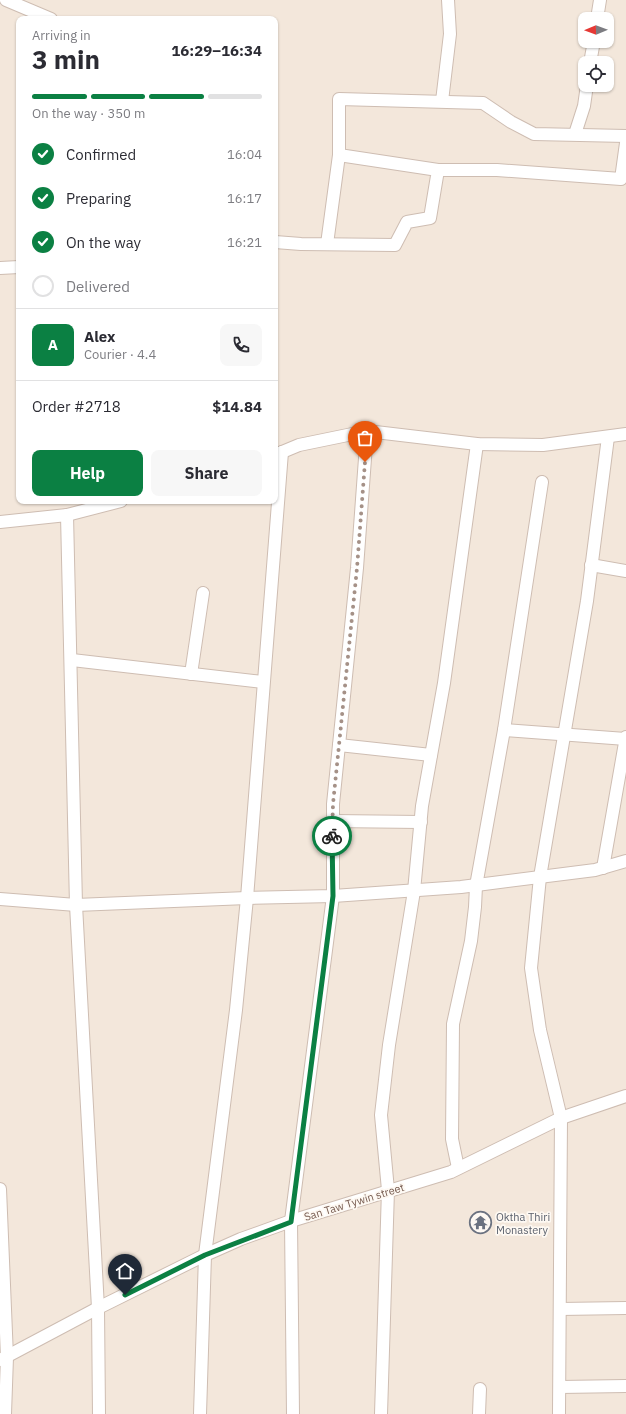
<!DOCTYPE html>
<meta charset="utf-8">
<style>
body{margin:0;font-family:"IBM Plex Sans",sans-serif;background:#f7f7f7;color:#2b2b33;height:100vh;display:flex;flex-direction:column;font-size:15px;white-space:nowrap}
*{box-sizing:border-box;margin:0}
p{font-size:13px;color:#7c7c81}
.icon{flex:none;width:22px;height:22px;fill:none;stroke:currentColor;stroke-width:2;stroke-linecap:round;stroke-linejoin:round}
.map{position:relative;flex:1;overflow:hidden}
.side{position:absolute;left:16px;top:16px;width:262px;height:488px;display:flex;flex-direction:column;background:#fff;border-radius:8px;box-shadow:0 1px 3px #0004}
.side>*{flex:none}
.needle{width:26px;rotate:269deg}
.fabs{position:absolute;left:578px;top:12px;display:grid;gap:8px}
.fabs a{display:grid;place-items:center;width:36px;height:36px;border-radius:8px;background:#fff;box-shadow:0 1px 3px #0004;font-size:20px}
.pin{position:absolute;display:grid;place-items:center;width:34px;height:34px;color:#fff;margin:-41px -17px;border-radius:50% 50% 50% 0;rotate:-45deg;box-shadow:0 0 4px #0007}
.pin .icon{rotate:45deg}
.courier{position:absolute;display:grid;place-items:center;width:40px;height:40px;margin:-20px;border:3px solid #0b8043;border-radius:50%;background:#fff;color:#222;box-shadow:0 1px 5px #0007}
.head em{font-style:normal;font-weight:700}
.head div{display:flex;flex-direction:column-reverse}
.head{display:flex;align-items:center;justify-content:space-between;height:68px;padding:0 16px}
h1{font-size:26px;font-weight:700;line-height:30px}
.bar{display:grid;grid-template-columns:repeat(4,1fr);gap:6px 4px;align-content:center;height:48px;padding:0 16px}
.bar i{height:5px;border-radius:3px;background:#e1e1e2}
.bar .selected{background:#0b8043}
.bar p{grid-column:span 4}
.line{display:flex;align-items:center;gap:10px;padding:0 16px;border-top:1px solid #e1e1e2}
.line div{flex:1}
.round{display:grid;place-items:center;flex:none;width:42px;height:42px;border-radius:8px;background:#f7f7f7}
ol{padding:0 16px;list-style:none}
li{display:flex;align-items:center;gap:12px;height:44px}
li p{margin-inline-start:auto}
li .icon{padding:4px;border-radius:50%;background:#0b8043;color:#fff;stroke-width:4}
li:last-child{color:#7c7c81}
li i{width:22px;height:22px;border:2px solid #e1e1e2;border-radius:50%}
.action{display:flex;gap:8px;margin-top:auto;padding:8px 16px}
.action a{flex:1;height:46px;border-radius:8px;background:#0b8043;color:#fff;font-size:16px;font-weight:700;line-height:46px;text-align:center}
.action a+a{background:#f7f7f7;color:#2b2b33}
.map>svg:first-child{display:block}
.residential{fill:#f3e7db;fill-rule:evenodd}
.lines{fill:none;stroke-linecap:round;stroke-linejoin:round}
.minor-casing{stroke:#cebdb2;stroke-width:14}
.minor{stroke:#fff;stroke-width:12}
.done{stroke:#a59187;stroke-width:4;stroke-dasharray:0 7.2}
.route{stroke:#0b8043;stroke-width:5}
.labels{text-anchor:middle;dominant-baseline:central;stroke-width:3.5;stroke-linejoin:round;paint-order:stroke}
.street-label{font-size:11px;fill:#765b50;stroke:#fef9f3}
.worship-label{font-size:11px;fill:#5b616d;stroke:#fef9f3;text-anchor:start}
</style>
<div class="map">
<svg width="626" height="1414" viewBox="0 0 626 1414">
<rect width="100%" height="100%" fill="#fcf5ec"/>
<path class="residential" d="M0,0H626V1414H0ZM19,19H275V501H19ZM585,19H607V41H585ZM585,63H607V85H585Z"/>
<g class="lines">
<defs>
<g id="minor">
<polyline points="6,0 51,19"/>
<polyline points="597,19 600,0"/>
<polyline points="590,63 594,41"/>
<polyline points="442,101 450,34 448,0"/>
<polyline points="575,134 584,106 587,85"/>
<polyline points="438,170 497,170 621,179 626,143"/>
<polyline points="275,242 301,244 395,245 407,222 430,218 438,170 339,155"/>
<polyline points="327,244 339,155 339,99 483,103 511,122 534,134 626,136"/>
<polyline points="0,268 19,267"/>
<polyline points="275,455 299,445 367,431 477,444 543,445 626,434"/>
<polyline points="67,515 76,905 98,1308 99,1414"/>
<polyline points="0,522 67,515 121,501"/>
<polyline points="591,565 626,571"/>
<polyline points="72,660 263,682"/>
<polyline points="191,674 203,593"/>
<polyline points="504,730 626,739"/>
<polyline points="339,745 431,755"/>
<polyline points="331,821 421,822"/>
<polyline points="603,868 626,737"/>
<polyline points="0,899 76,905 247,898 333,896 461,887 595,870 626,861"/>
<polyline points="458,1168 452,1139 453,1024 471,941 475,907 476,886 504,730 542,482"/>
<polyline points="0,1189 7,1357 5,1414"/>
<polyline points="560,1309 626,1308"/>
<polyline points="0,1360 98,1308 205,1255 241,1239 291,1221 451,1172 561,1118 626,1096"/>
<polyline points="560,1387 626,1386"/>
<polyline points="200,1414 205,1255 236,1010 247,898 282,452"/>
<polyline points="293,1414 291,1221 333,896 333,804 357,568 367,431"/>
<polyline points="381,1414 388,1190 381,1115 389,1045 414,891 422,806 444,683 477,444"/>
<polyline points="479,1414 480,1389"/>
<polyline points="559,1414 561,1118 540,1030 531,968 540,877 587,601 608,437"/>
</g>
</defs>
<use href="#minor" class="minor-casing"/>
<use href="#minor" class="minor"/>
</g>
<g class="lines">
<polyline class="done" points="332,836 333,804 357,568 365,462"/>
<polyline class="route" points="125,1295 205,1255 291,1222 333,896 332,836"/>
</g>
<defs>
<symbol id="temple-ring" viewBox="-11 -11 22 22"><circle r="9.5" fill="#fef9f3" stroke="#6b7280" stroke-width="1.5"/><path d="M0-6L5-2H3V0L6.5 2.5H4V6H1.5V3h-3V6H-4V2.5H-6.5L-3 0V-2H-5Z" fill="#6b7280"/></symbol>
</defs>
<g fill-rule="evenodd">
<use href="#temple-ring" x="468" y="1210" width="25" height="25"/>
</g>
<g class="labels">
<g class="street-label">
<text transform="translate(354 1202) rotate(-17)">San Taw Tywin street</text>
</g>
<g class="worship-label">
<text x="496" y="1217">Oktha Thiri<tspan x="496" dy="13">Monastery</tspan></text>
</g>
</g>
</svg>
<div class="fabs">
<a><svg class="needle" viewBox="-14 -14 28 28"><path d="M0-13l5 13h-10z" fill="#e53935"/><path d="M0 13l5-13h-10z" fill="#7c7c81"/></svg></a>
<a><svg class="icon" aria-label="locate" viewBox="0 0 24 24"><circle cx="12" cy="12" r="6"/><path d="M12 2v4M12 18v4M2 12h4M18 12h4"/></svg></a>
</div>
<div class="pin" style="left:365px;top:462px;background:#ea580c"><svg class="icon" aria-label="bag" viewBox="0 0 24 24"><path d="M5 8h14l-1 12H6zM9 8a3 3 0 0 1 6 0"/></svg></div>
<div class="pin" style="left:125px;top:1295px;background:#1f2937"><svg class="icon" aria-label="home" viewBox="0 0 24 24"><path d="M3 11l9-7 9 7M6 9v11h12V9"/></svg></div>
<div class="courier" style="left:332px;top:836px"><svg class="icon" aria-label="bike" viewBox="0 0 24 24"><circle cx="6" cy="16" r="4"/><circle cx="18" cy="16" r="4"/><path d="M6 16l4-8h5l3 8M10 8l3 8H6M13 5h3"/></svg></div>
<section class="side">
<div class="head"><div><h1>3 min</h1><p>Arriving in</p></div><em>16:29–16:34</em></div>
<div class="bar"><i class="selected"></i><i class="selected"></i><i class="selected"></i><i></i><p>On the way · 350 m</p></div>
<ol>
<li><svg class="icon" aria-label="check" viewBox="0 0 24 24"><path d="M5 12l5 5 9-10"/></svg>Confirmed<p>16:04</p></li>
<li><svg class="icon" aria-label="check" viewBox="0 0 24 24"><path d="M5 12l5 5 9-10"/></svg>Preparing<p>16:17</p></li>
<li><svg class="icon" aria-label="check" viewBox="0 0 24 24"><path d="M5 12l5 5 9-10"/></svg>On the way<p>16:21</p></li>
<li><i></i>Delivered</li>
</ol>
<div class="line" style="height:72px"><b class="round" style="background:#0b8043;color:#fff">A</b><div><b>Alex</b><p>Courier · 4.4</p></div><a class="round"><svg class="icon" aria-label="phone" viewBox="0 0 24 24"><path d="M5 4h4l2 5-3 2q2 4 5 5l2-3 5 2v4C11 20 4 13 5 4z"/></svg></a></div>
<div class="line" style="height:52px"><div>Order #2718</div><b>$14.84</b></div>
<div class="action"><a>Help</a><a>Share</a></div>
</section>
</div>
